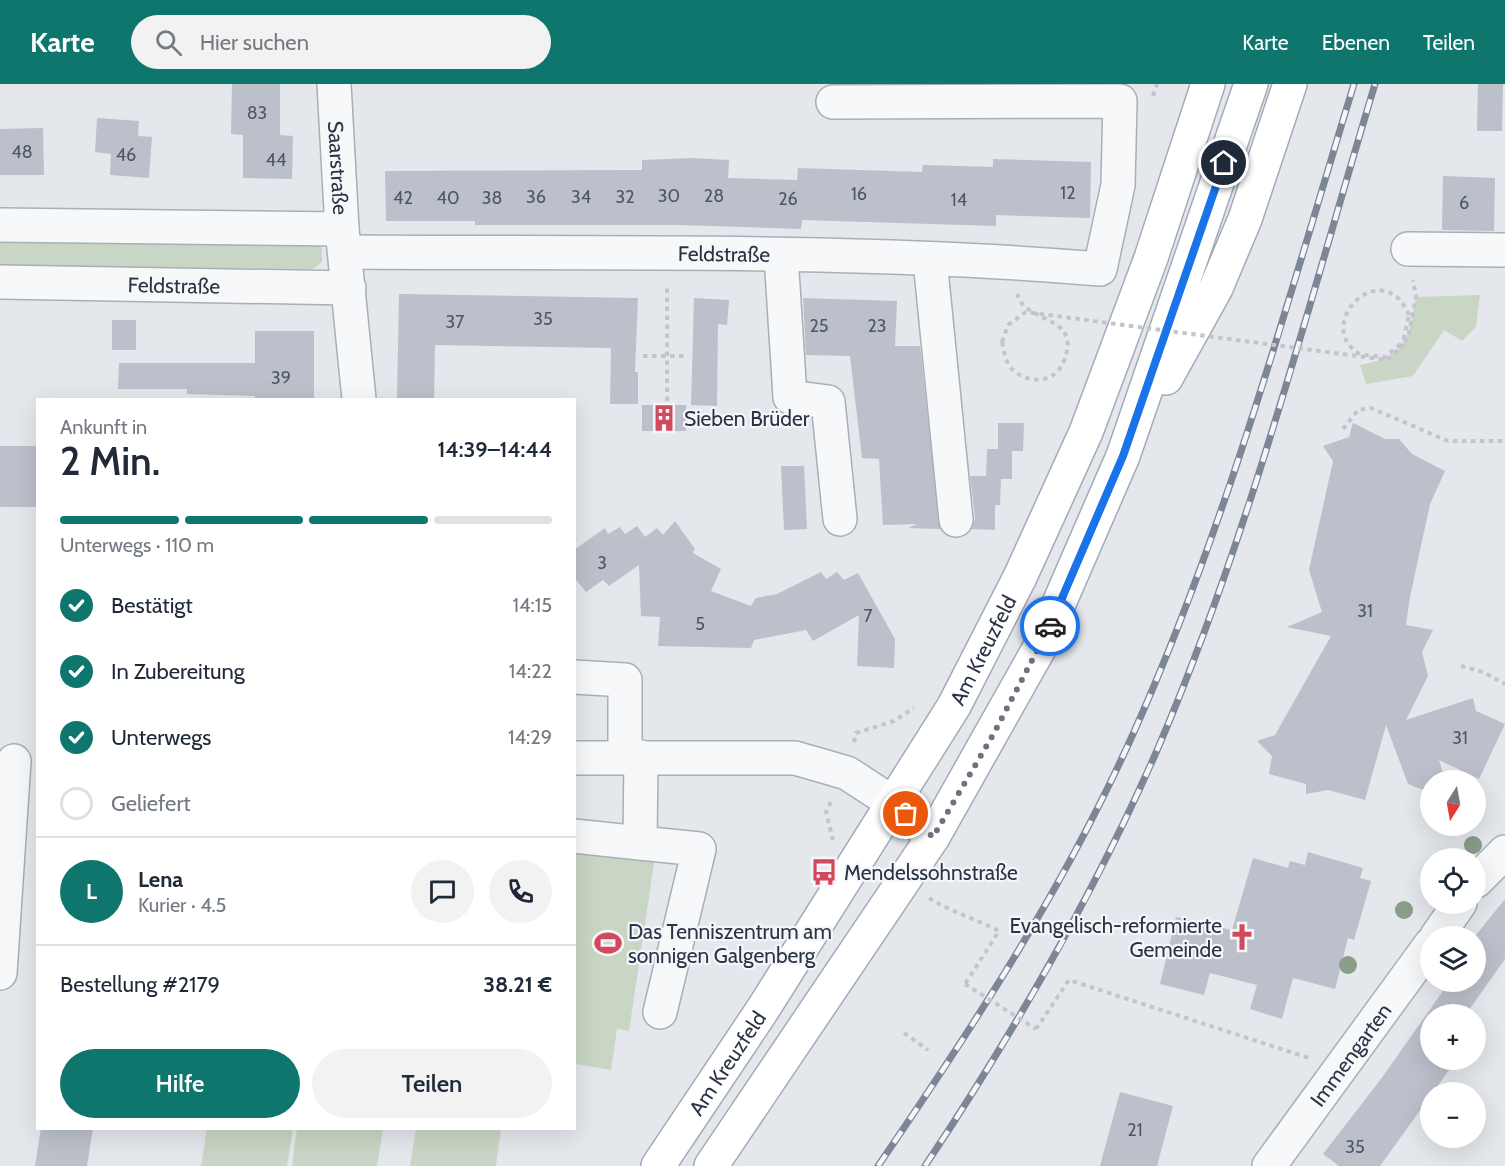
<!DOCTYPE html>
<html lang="de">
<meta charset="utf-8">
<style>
body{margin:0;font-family:Cabin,sans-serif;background:#f2f2f3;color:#1f2937;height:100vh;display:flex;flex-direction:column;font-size:22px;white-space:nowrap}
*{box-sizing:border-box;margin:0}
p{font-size:20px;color:#747a83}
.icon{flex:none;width:33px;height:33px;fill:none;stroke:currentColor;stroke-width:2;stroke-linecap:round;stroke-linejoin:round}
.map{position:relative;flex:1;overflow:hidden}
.sheet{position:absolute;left:36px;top:314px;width:540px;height:732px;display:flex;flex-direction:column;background:#fff;border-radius:0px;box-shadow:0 6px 24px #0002}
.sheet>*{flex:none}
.needle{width:39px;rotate:191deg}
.tools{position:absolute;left:1420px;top:686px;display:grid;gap:12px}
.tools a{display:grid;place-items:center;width:66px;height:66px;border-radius:50%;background:#fff;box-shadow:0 6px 24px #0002;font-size:30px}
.pin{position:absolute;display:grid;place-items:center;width:51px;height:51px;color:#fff;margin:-26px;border:3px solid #fff;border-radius:50%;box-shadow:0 2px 6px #0007}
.courier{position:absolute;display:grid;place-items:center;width:60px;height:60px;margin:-30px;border:4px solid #1a73e8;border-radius:50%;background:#fff;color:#222;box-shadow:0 2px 8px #0007}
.overview em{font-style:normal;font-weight:600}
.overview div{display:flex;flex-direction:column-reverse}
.overview{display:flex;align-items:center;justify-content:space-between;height:102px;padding:0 24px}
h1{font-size:39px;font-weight:600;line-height:45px}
.bar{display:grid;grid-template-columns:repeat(4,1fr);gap:9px 6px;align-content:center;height:72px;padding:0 24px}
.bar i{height:8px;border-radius:4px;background:#e0e1e3}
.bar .selected{background:#0f766e}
.bar p{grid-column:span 4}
.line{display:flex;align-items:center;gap:15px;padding:0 24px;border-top:2px solid #e0e1e3}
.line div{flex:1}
.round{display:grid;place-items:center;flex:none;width:63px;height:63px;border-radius:32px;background:#f2f2f3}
ol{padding:0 24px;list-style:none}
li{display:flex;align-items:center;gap:18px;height:66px}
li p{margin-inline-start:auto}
li .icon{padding:6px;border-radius:50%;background:#0f766e;color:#fff;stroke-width:4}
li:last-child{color:#747a83}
li i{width:33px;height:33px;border:3px solid #e0e1e3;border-radius:50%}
.primary-button{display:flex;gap:12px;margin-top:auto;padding:12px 24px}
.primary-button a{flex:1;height:69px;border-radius:36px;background:#0f766e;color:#fff;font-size:24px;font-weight:600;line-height:69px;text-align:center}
.primary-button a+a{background:#f2f2f3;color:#1f2937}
header{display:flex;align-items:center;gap:36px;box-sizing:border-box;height:84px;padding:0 30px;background:#0f766e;color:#fff}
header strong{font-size:28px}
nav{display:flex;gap:33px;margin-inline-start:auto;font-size:21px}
.search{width:420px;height:54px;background:#f2f2f3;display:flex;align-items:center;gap:15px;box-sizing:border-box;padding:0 21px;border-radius:33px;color:#747a83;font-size:22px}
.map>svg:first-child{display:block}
.green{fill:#c9d6c5}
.building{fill:#bbc0ca}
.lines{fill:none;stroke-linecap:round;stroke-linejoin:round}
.minor-casing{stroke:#a9aeb7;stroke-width:36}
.major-casing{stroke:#a3abb8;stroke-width:36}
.path{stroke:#c2c5cb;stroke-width:4;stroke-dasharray:4.5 4.5;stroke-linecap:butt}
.minor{stroke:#f7f8fa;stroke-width:33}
.major{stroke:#fff;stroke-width:33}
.rail-casing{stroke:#7d8696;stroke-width:7}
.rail{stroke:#f4f6f9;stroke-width:4.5;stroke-dasharray:14;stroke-linecap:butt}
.path-bridge{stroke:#c2c5cb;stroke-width:4;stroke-dasharray:4.5 4.5;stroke-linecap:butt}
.tree{fill:#899d89}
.done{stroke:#6c737f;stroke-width:6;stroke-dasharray:0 10.8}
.route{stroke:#1a73e8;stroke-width:8}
.labels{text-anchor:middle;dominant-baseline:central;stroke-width:4.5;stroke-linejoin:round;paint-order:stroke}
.number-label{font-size:18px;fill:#4f5766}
.street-label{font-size:21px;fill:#2b3445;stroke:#f4f6f9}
.poi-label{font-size:21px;fill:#2b3445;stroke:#f4f6f9;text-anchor:start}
</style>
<header>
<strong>Karte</strong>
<div class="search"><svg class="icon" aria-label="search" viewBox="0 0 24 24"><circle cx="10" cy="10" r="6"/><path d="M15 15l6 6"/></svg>Hier suchen</div>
<nav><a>Karte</a><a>Ebenen</a><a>Teilen</a></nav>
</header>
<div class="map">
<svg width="1505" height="1082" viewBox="0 0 1505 1082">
<rect width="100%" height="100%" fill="#e4e7ec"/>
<g class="green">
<polygon points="0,155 317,157 322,165 322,178 313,185 0,182"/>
<path d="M1480,211L1476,243L1462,257L1444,246L1413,292L1366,300L1360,281C1408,272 1408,256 1416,213Z"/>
<polygon points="574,761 655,773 629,947 617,945 611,986 575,980"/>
<polygon points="207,1044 293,1044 287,1082 201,1082"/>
<polygon points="297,1044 383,1044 377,1082 292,1082"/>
<polygon points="416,1044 501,1044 496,1082 410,1082"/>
</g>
<g class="building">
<polygon points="232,0 280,0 280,51 293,52 292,95 243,94 243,51 231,50"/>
<polygon points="1478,0 1503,0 1502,47 1477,47"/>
<polygon points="97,34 139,37 138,52 152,53 149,94 110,91 111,70 95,68"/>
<polygon points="43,44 44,91 0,91 0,45"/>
<polygon points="692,74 729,76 728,94 797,96 798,84 922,88 923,81 993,83 993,75 1091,78 1090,134 996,131 996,142 802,136 801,145 680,141 475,141 475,137 386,137 385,87 642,86 642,76"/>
<polygon points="1443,92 1495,94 1494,147 1442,146"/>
<polygon points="399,210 638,214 635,288 638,288 638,320 610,320 611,264 435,261 434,315 397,315"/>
<polygon points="694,214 729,216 727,241 718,240 717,322 691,321"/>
<polygon points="803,214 897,217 895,262 920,262 940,445 908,444 917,440 883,441 879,375 862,374 850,272 806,271"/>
<rect x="112" y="236" width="24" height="30"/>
<polygon points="255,247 314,247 314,315 255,315 255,312 187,310 187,305 118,305 119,279 255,279"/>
<rect x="642" y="321" width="44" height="26"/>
<polygon points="998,339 1024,339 1023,367 1012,367 1012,395 1001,395 1000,421 995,421 995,446 972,445 975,434 970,392 986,392 987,365 998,365"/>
<polygon points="1353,339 1385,355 1399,355 1412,370 1445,387 1430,420 1410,513 1406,541 1433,546 1422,568 1428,592 1406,636 1473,614 1476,627 1505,640 1479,695 1439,676 1445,696 1431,696 1431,709 1408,700 1386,641 1365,716 1328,706 1306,710 1306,700 1269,690 1272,672 1257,657 1275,651 1331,552 1287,543 1322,528 1309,486 1333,377 1323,362 1349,353"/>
<rect x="0" y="362" width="38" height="61"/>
<polygon points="781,382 804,382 807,445 784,446"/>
<polygon points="675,437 695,465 693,469 721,485 711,507 751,522 756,514 777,510 821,488 826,495 837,488 844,496 858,489 895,555 894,584 857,582 859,531 813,557 806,546 754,556 751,564 658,562 660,533 641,532 639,481 609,502 603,496 586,508 574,493 574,466 605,444 608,450 620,443 625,450 637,442 645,453 657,444 663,451"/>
<polygon points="1308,768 1363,784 1360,794 1371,797 1354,856 1348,854 1335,905 1293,894 1282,935 1250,925 1257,901 1210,889 1204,911 1160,900 1176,833 1232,846 1253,774 1288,784 1290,777 1305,781"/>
<polygon points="1505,815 1505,875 1466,930 1431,930 1431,975 1457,975 1380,1082 1339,1082 1323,1070 1381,995 1450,897 1476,897 1476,851"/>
<polygon points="1120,1008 1173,1022 1157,1082 1100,1082"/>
<polygon points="41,1044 93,1044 87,1082 35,1082"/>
</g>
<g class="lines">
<defs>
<g id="minor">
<path id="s1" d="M334,0L342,145L359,315"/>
<polyline points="0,141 342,145"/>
<polyline points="1408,165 1505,166"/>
<path id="s2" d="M346,168C597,170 850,164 1100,185L1118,101L1120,17L833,18"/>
<polyline points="781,171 790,313 828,318 840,435"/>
<polyline points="930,176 956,436"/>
<path id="s3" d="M0,198L349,204"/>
<polyline points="574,593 625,596 625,673"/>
<polyline points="641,673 640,759 699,765 660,928"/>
<polyline points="574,674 795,674 847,689 893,719 933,753"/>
<polyline points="574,752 640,759"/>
<polyline points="1476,797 1505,768"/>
<polyline points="1437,852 1460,819"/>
<polyline points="0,889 14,677"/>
<path id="s4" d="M1269,1082L1431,860"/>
</g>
<g id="major">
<polyline points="1166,294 1216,204 1245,135 1290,0"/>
<path id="s5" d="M658,1082L763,925L954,622L1020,493L1086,348L1151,174L1208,0"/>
<polyline points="711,1082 933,753 1040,563 1123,372 1251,0"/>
</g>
</defs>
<use href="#minor" class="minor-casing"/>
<use href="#major" class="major-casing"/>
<g class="path">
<polyline points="1153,12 1157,0"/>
<path d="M1409,231C1383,169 1313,240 1358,269C1364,272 1378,272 1385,273L1408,254L1416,213L1413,196"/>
<path d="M1002,258C1004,268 1005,276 1011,284C1027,301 1055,300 1064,277C1079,238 1044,239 1024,222C1021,219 1019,214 1017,210"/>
<polyline points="643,272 688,272"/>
<polyline points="667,317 667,201"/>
<polyline points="1343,345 1358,326 1371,324 1448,357 1505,357"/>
<polyline points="1461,582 1483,588 1505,600"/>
<polyline points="854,658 856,649 894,637 914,624"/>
<polyline points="831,718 826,728 833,756"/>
<path d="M929,814C951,828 976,835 999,847L965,900"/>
<polyline points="1036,945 1069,896 1309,974"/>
<polyline points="904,949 928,966"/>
</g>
<use href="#minor" class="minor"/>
<use href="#major" class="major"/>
<defs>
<g id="rail">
<path d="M878,1082C973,943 1064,804 1133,650C1227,441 1287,219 1354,0"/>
<path d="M925,1082C1014,948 1094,811 1158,664C1250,450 1308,222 1375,0"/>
</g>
</defs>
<use href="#rail" class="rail-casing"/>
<use href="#rail" class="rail"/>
<g class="path-bridge">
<polyline points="1002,258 1008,241 1026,228 1387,276 1402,262 1409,231"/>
<polyline points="965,900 1036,945"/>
</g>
</g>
<g class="tree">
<circle cx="1473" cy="761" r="9"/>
<circle cx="1404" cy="826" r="9"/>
<circle cx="1348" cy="881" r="9"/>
</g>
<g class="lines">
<polyline class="done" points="906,730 933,753 993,651 1050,542"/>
<polyline class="route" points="1050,542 1123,372 1224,79"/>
</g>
<defs>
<symbol id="building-bare" viewBox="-9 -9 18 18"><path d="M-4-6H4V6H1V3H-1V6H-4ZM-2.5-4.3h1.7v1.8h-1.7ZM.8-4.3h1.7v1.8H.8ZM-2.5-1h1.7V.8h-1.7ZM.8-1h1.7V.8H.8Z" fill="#d1495b" stroke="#f4f6f9" stroke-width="2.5" paint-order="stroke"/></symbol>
<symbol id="bus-bare" viewBox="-9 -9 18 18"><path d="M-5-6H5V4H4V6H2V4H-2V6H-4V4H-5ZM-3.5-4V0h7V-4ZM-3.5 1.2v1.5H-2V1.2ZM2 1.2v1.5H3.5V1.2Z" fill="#d1495b" stroke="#f4f6f9" stroke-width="2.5" paint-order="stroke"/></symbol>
<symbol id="church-bare" viewBox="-9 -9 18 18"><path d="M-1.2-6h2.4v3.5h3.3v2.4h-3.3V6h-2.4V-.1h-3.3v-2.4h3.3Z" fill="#d1495b" stroke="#f4f6f9" stroke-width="2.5" paint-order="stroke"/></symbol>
<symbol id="stadium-bare" viewBox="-9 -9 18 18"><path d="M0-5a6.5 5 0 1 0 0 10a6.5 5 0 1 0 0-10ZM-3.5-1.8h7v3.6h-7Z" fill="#d1495b" stroke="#f4f6f9" stroke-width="2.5" paint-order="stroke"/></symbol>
</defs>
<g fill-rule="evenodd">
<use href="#building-bare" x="645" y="315" width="38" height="38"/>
<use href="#bus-bare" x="805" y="769" width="38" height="38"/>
<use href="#church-bare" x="1223" y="834" width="38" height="38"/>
<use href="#stadium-bare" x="589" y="840" width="38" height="38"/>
</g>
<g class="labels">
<g class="number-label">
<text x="257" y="29">83</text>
<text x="22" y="68">48</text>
<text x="126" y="71">46</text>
<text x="276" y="76">44</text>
<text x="1068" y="109">12</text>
<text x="859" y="110">16</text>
<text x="669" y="112">30</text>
<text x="714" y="112">28</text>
<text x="536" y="113">36</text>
<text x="581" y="113">34</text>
<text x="625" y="113">32</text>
<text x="403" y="114">42</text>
<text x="448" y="114">40</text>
<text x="492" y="114">38</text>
<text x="788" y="115">26</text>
<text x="959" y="116">14</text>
<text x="1464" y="119">6</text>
<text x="543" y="235">35</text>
<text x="455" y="238">37</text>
<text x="819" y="242">25</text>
<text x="877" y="242">23</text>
<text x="281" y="294">39</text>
<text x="602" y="479">3</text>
<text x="1365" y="527">31</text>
<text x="868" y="532">7</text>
<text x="700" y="540">5</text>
<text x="1460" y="654">31</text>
<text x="1135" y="1046">21</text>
<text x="1355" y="1063">35</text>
</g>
<g class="street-label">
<text stroke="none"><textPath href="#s1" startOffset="84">Saarstraße</textPath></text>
<text stroke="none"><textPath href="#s2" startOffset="378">Feldstraße</textPath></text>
<text stroke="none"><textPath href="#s3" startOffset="174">Feldstraße</textPath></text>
<text stroke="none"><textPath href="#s5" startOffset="610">Am Kreuzfeld</textPath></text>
<text stroke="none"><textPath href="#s4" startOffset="138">Immengarten</textPath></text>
<text stroke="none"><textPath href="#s5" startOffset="124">Am Kreuzfeld</textPath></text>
</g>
<g class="poi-label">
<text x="684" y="334">Sieben Brüder</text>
<text x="844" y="788">Mendelssohnstraße</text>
<text x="1222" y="841" text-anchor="end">Evangelisch-reformierte<tspan x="1222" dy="24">Gemeinde</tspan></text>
<text x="628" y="847">Das Tenniszentrum am<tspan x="628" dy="24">sonnigen Galgenberg</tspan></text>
</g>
</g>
</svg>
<div class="tools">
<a><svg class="needle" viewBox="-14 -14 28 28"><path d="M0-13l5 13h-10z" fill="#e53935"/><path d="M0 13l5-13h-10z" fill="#747a83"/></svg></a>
<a><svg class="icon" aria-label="locate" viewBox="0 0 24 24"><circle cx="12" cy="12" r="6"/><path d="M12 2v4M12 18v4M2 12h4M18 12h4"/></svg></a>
<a><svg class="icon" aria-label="layers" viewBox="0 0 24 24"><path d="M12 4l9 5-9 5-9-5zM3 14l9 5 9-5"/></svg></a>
<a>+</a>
<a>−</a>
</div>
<div class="pin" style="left:906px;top:730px;background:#ea580c"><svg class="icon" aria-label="bag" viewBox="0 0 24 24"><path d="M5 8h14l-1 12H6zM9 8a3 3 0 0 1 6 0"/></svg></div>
<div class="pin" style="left:1224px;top:79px;background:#1f2937"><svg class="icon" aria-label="home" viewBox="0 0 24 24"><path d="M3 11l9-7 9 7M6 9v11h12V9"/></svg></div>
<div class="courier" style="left:1050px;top:542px"><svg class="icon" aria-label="car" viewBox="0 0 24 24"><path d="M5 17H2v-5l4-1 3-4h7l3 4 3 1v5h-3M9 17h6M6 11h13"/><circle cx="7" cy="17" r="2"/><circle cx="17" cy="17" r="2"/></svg></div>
<section class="sheet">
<div class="overview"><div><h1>2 Min.</h1><p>Ankunft in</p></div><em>14:39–14:44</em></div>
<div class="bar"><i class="selected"></i><i class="selected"></i><i class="selected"></i><i></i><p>Unterwegs · 110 m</p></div>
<ol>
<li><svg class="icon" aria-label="check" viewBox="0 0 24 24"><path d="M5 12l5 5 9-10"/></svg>Bestätigt<p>14:15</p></li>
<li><svg class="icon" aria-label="check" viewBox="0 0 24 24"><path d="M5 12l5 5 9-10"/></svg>In Zubereitung<p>14:22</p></li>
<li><svg class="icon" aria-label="check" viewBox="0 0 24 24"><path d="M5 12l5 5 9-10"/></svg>Unterwegs<p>14:29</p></li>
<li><i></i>Geliefert</li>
</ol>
<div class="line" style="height:108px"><b class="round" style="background:#0f766e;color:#fff">L</b><div><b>Lena</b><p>Kurier · 4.5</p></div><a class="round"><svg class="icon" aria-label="chat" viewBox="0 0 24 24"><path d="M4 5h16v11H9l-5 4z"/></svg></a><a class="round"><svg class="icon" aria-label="phone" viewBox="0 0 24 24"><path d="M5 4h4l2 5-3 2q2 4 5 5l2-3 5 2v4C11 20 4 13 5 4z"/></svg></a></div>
<div class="line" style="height:78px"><div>Bestellung #2179</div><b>38.21 €</b></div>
<div class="primary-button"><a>Hilfe</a><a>Teilen</a></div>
</section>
</div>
